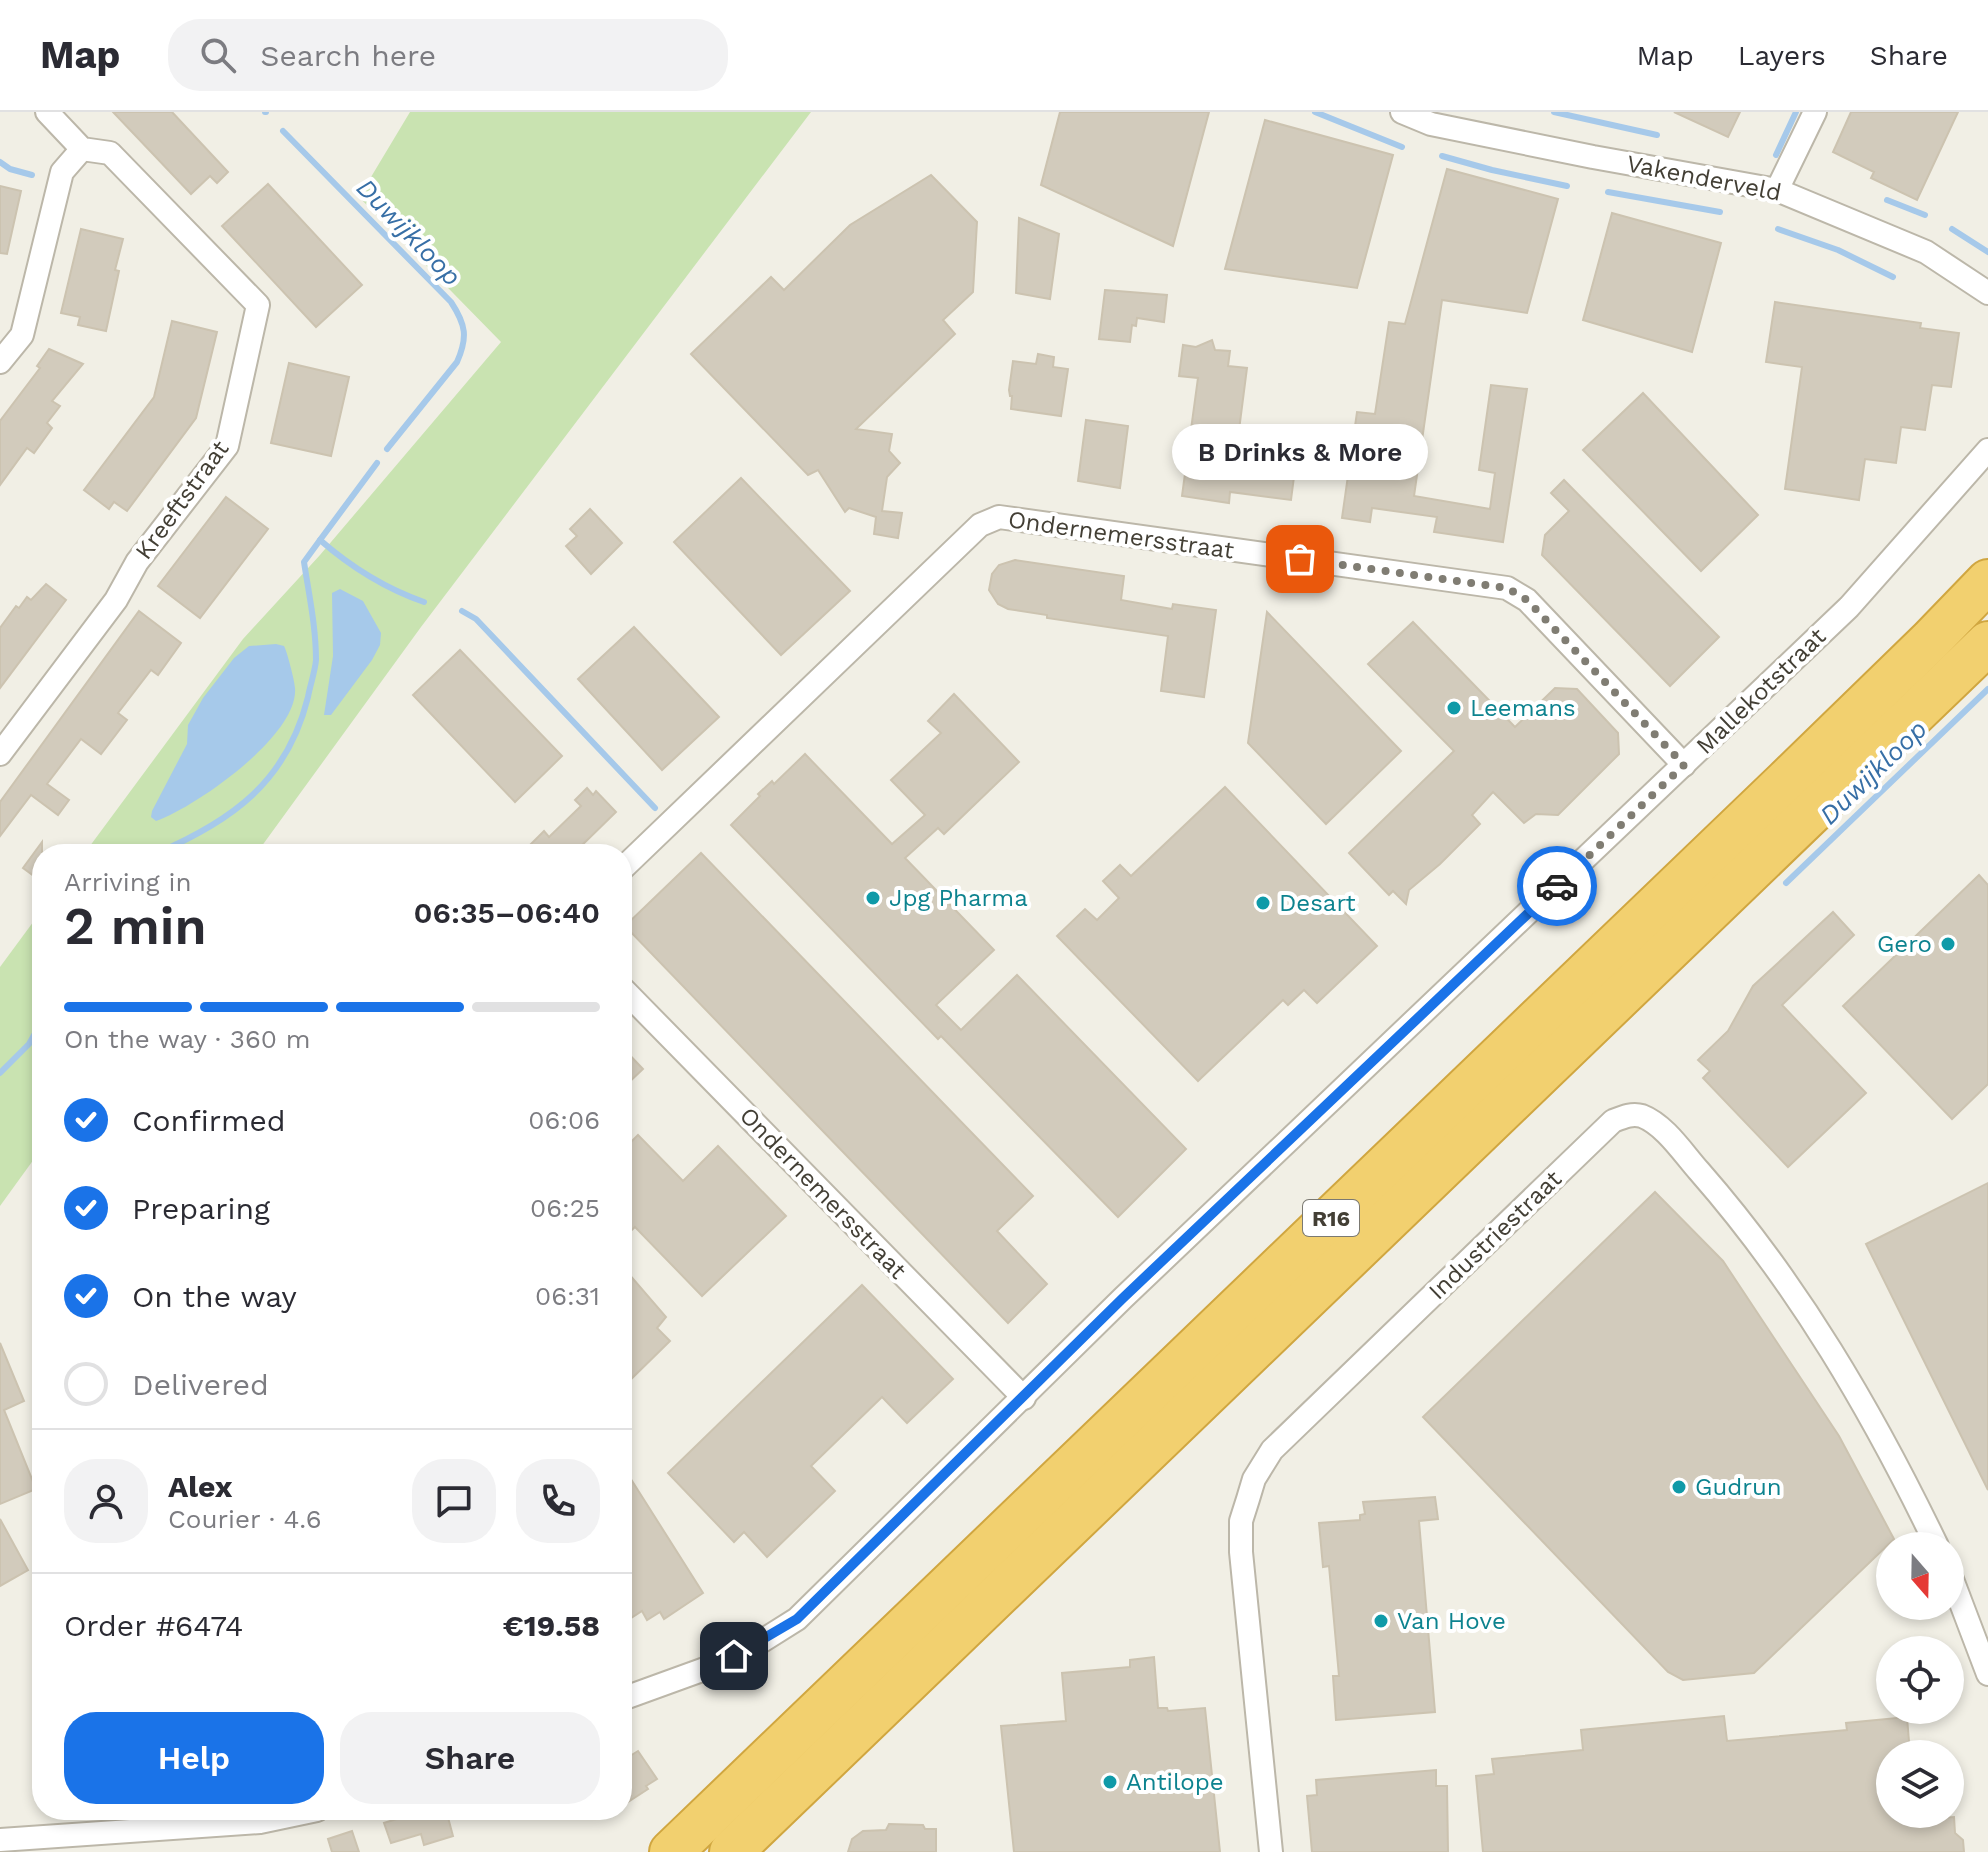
<!DOCTYPE html>
<meta charset="utf-8">
<style>
body{margin:0;font-family:"Work Sans",sans-serif;background:#f2f2f3;color:#2b2b33;height:100vh;display:flex;flex-direction:column;font-size:30px;white-space:nowrap}
*{box-sizing:border-box;margin:0}
p{font-size:26px;color:#7c7c81}
.icon{flex:none;width:44px;height:44px;fill:none;stroke:currentColor;stroke-width:2;stroke-linecap:round;stroke-linejoin:round}
.map{position:relative;flex:1;overflow:hidden}
.drawer{position:absolute;left:32px;top:732px;width:600px;height:976px;display:flex;flex-direction:column;background:#fff;border-radius:32px;box-shadow:0 4px 12px #0003}
.drawer>*{flex:none}
.needle{width:52px;rotate:160deg}
.buttons{position:absolute;left:1876px;top:1420px;display:grid;gap:16px}
.buttons a{display:grid;place-items:center;width:88px;height:88px;border-radius:50%;background:#fff;box-shadow:0 4px 12px #0003;font-size:40px}
.pin{position:absolute;display:grid;place-items:center;width:68px;height:68px;color:#fff;margin:-34px;border-radius:16px;box-shadow:0 4px 12px #0006}
.courier{position:absolute;display:grid;place-items:center;width:80px;height:80px;margin:-40px;border:6px solid #1a73e8;border-radius:50%;background:#fff;color:#222;box-shadow:0 2px 10px #0007}
.bubble{position:absolute;height:56px;border-radius:28px;background:#fff;box-shadow:0 4px 12px #0003;font-size:26px;font-weight:600;line-height:56px;text-align:center}
.overview em{font-style:normal;font-weight:600}
.overview div{display:flex;flex-direction:column-reverse}
.overview{display:flex;align-items:center;justify-content:space-between;height:136px;padding:0 32px}
h1{font-size:52px;font-weight:600;line-height:60px}
.bar{display:grid;grid-template-columns:repeat(4,1fr);gap:12px 8px;align-content:center;height:96px;padding:0 32px}
.bar i{height:10px;border-radius:6px;background:#e1e1e2}
.bar .current{background:#1a73e8}
.bar p{grid-column:span 4}
.line{display:flex;align-items:center;gap:20px;padding:0 32px;border-top:2px solid #e1e1e2}
.line div{flex:1}
.round{display:grid;place-items:center;flex:none;width:84px;height:84px;border-radius:32px;background:#f2f2f3}
ol{padding:0 32px;list-style:none}
li{display:flex;align-items:center;gap:24px;height:88px}
li p{margin-inline-start:auto}
li .icon{padding:8px;border-radius:50%;background:#1a73e8;color:#fff;stroke-width:4}
li:last-child{color:#7c7c81}
li i{width:44px;height:44px;border:4px solid #e1e1e2;border-radius:50%}
.button{display:flex;gap:16px;margin-top:auto;padding:16px 32px}
.button a{flex:1;height:92px;border-radius:32px;background:#1a73e8;color:#fff;font-size:32px;font-weight:600;line-height:92px;text-align:center}
.button a+a{background:#f2f2f3;color:#2b2b33}
header{display:flex;align-items:center;gap:48px;box-sizing:border-box;height:112px;padding:0 40px;background:#fff;border-bottom:2px solid #e1e1e2}
header strong{font-size:38px}
nav{display:flex;gap:44px;margin-inline-start:auto;font-size:28px}
.search{width:560px;height:72px;background:#f2f2f3;display:flex;align-items:center;gap:20px;box-sizing:border-box;padding:0 28px;border-radius:32px;color:#7c7c81;font-size:30px}
.map>svg:first-child{display:block}
.green{fill:#c9e3b1}
.water{fill:#a6c9ea}
.lines{fill:none;stroke-linecap:round;stroke-linejoin:round}
.stream{stroke:#a6c9ea;stroke-width:6}
.building{fill:#d2cbbc;stroke:#ccc3b0;stroke-width:2}
.street-casing{stroke:#bcb7a9;stroke-width:26}
.highway-casing{stroke:#d0a640;stroke-width:46}
.street{stroke:#fff;stroke-width:22}
.highway{stroke:#f2d06f;stroke-width:42}
.done{stroke:#807d73;stroke-width:8;stroke-dasharray:0 14.4}
.route{stroke:#1a73e8;stroke-width:10}
.culture-dot{fill:#0f9aa8;stroke:#fff;stroke-width:3}
.labels{text-anchor:middle;dominant-baseline:central;stroke-width:8;stroke-linejoin:round;paint-order:stroke}
.shield{fill:#fff;stroke:#7b7972;stroke-width:2}
.shield-label{font-size:22px;font-weight:bold;fill:#433f35}
.street-label{font-size:24px;fill:#433f35;stroke:#fff}
.culture-label{font-size:24px;fill:#0d838f;stroke:#fff;text-anchor:start}
.water-label{font-size:26px;font-style:italic;fill:#376fa6;stroke:#fff}
</style>
<header>
<strong>Map</strong>
<div class="search"><svg class="icon" aria-label="search" viewBox="0 0 24 24"><circle cx="10" cy="10" r="6"/><path d="M15 15l6 6"/></svg>Search here</div>
<nav><a>Map</a><a>Layers</a><a>Share</a></nav>
</header>
<div class="map">
<svg width="1988" height="1740" viewBox="0 0 1988 1740">
<rect width="100%" height="100%" fill="#f1efe5"/>
<g class="green">
<polygon points="410,0 811,0 421,515 256,742 84,742 243,527 320,443 501,230 359,85"/>
<polygon points="42,798 42,1036 0,1094 0,855"/>
</g>
<g class="water">
<polygon points="340,477 363,489 381,521 380,533 372,548 331,603 324,603 333,544 332,481"/>
<path d="M276,532L284,534C287,539 295,570 295,576C299,623 196,695 156,709L151,705L152,699L187,632L188,613L203,586L234,546L249,534Z"/>
</g>
<g class="lines">
<g class="stream">
<polyline points="265,0 266,0"/>
<polyline points="1315,0 1402,35"/>
<polyline points="1554,0 1657,23"/>
<path d="M283,19L451,190C466,213 468,225 457,250L387,337"/>
<polyline points="1776,43 1796,0"/>
<polyline points="1442,44 1492,58 1567,74"/>
<polyline points="0,50 10,57 32,63"/>
<polyline points="1608,80 1720,100"/>
<polyline points="1887,88 1925,103"/>
<polyline points="1778,117 1838,138 1893,165"/>
<polyline points="1952,117 1988,140"/>
<path d="M377,351L320,428C352,456 384,476 424,490"/>
<polyline points="462,499 476,507 655,696"/>
<path d="M155,742C232,709 287,670 308,585C310,573 315,560 316,548C316,515 309,483 304,450L320,428"/>
<polyline points="1786,771 1988,577"/>
<polyline points="0,961 29,932 42,909"/>
</g>
</g>
<g class="building">
<polygon points="113,0 172,0 228,60 217,71 210,64 191,82"/>
<polygon points="1060,0 1209,0 1173,134 1041,73"/>
<polygon points="1674,0 1740,0 1728,25"/>
<polygon points="1851,0 1958,0 1917,88 1871,66 1874,60 1833,40"/>
<polygon points="1265,8 1393,43 1357,176 1225,157"/>
<polygon points="1447,57 1558,87 1527,201 1442,188 1414,384 1490,397 1495,361 1479,358 1491,273 1527,277 1503,430 1434,420 1437,405 1372,396 1370,410 1342,406 1357,300 1375,302 1389,210 1405,212"/>
<polygon points="931,63 977,110 973,180 943,208 955,222 856,317 892,322 889,339 900,351 887,365 882,399 902,401 898,426 874,422 876,405 849,396 845,400 818,358 808,363 691,242 771,165 784,178 850,113"/>
<polygon points="268,72 362,173 316,215 222,114"/>
<polygon points="0,74 21,79 7,142 0,141"/>
<polygon points="1612,101 1721,131 1692,240 1583,208"/>
<polygon points="1019,106 1059,122 1050,187 1016,181"/>
<polygon points="81,117 123,127 115,158 119,159 106,219 78,213 80,205 61,201"/>
<polygon points="1105,178 1167,183 1164,210 1137,206 1136,214 1132,213 1130,230 1099,227"/>
<polygon points="1775,190 1921,211 1920,216 1959,221 1951,275 1932,273 1925,318 1901,315 1896,351 1865,347 1859,388 1785,377 1802,255 1766,250"/>
<polygon points="172,209 217,220 196,306 127,399 114,390 109,397 84,378 154,285"/>
<polygon points="1212,228 1215,238 1230,239 1228,254 1247,256 1239,318 1299,326 1291,388 1230,380 1229,391 1182,384 1198,266 1179,264 1183,233 1196,235"/>
<polygon points="49,237 83,252 52,289 60,294 47,311 52,316 34,341 27,336 0,373 0,309 40,256 37,254"/>
<polygon points="1038,242 1054,245 1053,255 1068,257 1061,304 1011,297 1012,284 1010,284 1009,278 1013,249 1036,252"/>
<polygon points="289,251 349,265 331,344 271,331"/>
<polygon points="1643,281 1758,403 1701,459 1583,338"/>
<polygon points="1086,308 1128,314 1120,376 1078,369"/>
<polygon points="741,366 850,479 781,543 674,430"/>
<polygon points="1564,368 1719,525 1670,574 1542,443 1545,423 1569,399 1551,381"/>
<polygon points="226,385 268,417 200,506 158,474"/>
<polygon points="590,397 622,431 591,462 566,434 577,424 570,417"/>
<polygon points="1015,448 1124,464 1121,488 1172,497 1173,492 1216,498 1204,585 1161,579 1168,524 1047,506 1047,503 1008,497 998,492 989,478 992,462 999,453"/>
<polygon points="46,472 66,488 0,576 0,516 16,494 19,496 27,485 31,488"/>
<polygon points="139,499 181,531 158,563 151,558 118,601 127,608 101,642 81,627 47,672 69,688 58,703 31,683 0,724 0,690"/>
<polygon points="1267,500 1401,639 1326,712 1248,631"/>
<polygon points="1413,510 1515,615 1555,576 1577,577 1618,621 1619,642 1558,703 1536,702 1524,711 1493,680 1472,703 1480,712 1440,752 1409,778 1406,792 1393,779 1389,783 1349,741 1454,639 1368,552"/>
<polygon points="634,515 719,605 662,658 578,567"/>
<polygon points="460,538 562,644 515,690 413,583"/>
<polygon points="954,582 1019,650 944,722 938,716 905,746 994,838 936,893 961,918 1017,863 1186,1037 1118,1105 941,924 938,927 731,713 760,684 758,682 772,669 774,672 805,642 892,732 925,703 891,668 941,621 928,609"/>
<polygon points="1225,675 1377,834 1317,891 1304,878 1288,893 1283,888 1198,969 1057,824 1085,797 1097,808 1119,786 1103,769 1120,753 1131,764"/>
<polygon points="587,676 593,683 596,679 616,700 573,742 521,742 544,719 549,725 581,694 575,688"/>
<polygon points="42,730 42,770 23,756"/>
<polygon points="701,741 1033,1084 997,1119 1047,1172 1008,1211 625,814"/>
<polygon points="1979,763 1988,773 1988,972 1952,1007 1843,894"/>
<polygon points="1833,800 1854,823 1782,893 1866,981 1788,1055 1703,966 1710,959 1698,948 1728,919 1753,874"/>
<polygon points="622,935 643,957 622,977"/>
<polygon points="638,1023 683,1069 718,1034 786,1104 702,1184 635,1115 622,1127 622,1039"/>
<polygon points="1988,1071 1988,1378 1866,1132"/>
<polygon points="1655,1080 1723,1149 1839,1324 1894,1427 1754,1561 1683,1568 1668,1560 1423,1305"/>
<polygon points="622,1154 666,1205 657,1216 670,1229 622,1276"/>
<polygon points="862,1173 953,1267 907,1311 882,1285 811,1354 835,1379 767,1445 744,1420 734,1430 668,1361"/>
<polygon points="0,1231 24,1289 4,1298 36,1377 0,1392"/>
<polygon points="622,1353 703,1481 664,1507 660,1500 647,1508 642,1499 622,1512"/>
<polygon points="1435,1385 1438,1407 1419,1409 1435,1600 1336,1608 1333,1564 1339,1564 1329,1454 1323,1455 1319,1411 1360,1408 1360,1403 1365,1402 1363,1390"/>
<polygon points="0,1407 28,1458 0,1474"/>
<polygon points="1154,1545 1158,1596 1167,1596 1168,1599 1205,1596 1220,1740 1014,1740 1001,1614 1066,1609 1062,1561 1130,1555 1130,1548"/>
<polygon points="1724,1604 1727,1629 1847,1618 1846,1611 1907,1605 1910,1642 1890,1642 1890,1702 1916,1702 1917,1708 1954,1705 1955,1721 1963,1728 1964,1740 1483,1740 1476,1664 1494,1662 1492,1647 1583,1638 1581,1618"/>
<polygon points="638,1639 657,1667 646,1674 648,1677 622,1694 622,1649"/>
<polygon points="1436,1658 1436,1674 1447,1674 1448,1740 1312,1740 1307,1684 1317,1683 1316,1668"/>
<polygon points="425,1698 446,1698 453,1724 424,1733 421,1722 391,1731 384,1711"/>
<polygon points="889,1712 923,1713 925,1717 936,1717 936,1740 848,1740 852,1727 863,1719 886,1718"/>
<polygon points="352,1719 359,1740 332,1740 328,1727"/>
</g>
<g class="lines">
<defs>
<g id="street">
<polyline points="1402,0 1431,12 1593,45 1777,78 1926,140 1988,181"/>
<polyline points="1777,78 1815,0"/>
<polyline points="0,250 22,223 62,60 82,37"/>
<polyline points="0,642 116,488 137,450 227,334 258,193 110,41 82,37 47,0"/>
<polyline points="622,757 980,413 999,405 1507,476 1527,488 1684,653"/>
<polyline points="622,876 1024,1286"/>
<polyline points="1950,1462 1988,1562"/>
<polyline points="622,1587 713,1554 754,1534 797,1507 1123,1186 1849,495 1988,338"/>
<polyline points="0,1728 260,1710 317,1698"/>
<path d="M1271,1740L1241,1440V1409L1248,1387L1254,1367L1272,1338L1613,1009C1623,1005 1632,1001 1642,1004C1665,1013 1683,1041 1699,1059C1798,1172 1872,1299 1937,1434"/>
</g>
<g id="highway">
<polyline points="671,1740 1786,669 1931,528 1988,469"/>
<polyline points="731,1740 1988,531"/>
</g>
</defs>
<use href="#street" class="street-casing"/>
<use href="#highway" class="highway-casing"/>
<use href="#street" class="street"/>
<use href="#highway" class="highway"/>
</g>
<g class="lines">
<polyline class="done" points="1300,447 1507,476 1527,488 1684,653 1557,774"/>
<polyline class="route" points="734,1544 797,1507 1123,1186 1557,774"/>
</g>
<g class="culture-dot">
<circle cx="1454" cy="596" r="8"/>
<circle cx="873" cy="786" r="8"/>
<circle cx="1263" cy="791" r="8"/>
<circle cx="1948" cy="832" r="8"/>
<circle cx="1679" cy="1375" r="8"/>
<circle cx="1381" cy="1509" r="8"/>
<circle cx="1110" cy="1670" r="8"/>
</g>
<g class="labels">
<rect class="shield" x="1303" y="1088" width="56" height="36" rx="6"/>
<g class="shield-label">
<text x="1331" y="1106">R16</text>
</g>
<g class="street-label">
<text transform="translate(1704 66) rotate(11)">Vakenderveld</text>
<text transform="translate(182 388) rotate(-54)">Kreeftstraat</text>
<text transform="translate(1121 423) rotate(8)">Ondernemersstraat</text>
<text transform="translate(1761 579) rotate(-44)">Mallekotstraat</text>
<text transform="translate(823 1081) rotate(46)">Ondernemersstraat</text>
<text transform="translate(1495 1123) rotate(-44)">Industriestraat</text>
</g>
<g class="culture-label">
<text x="1470" y="596">Leemans</text>
<text x="889" y="786">Jpg Pharma</text>
<text x="1279" y="791">Desart</text>
<text x="1932" y="832" text-anchor="end">Gero</text>
<text x="1695" y="1375">Gudrun</text>
<text x="1397" y="1509">Van Hove</text>
<text x="1126" y="1670">Antilope</text>
</g>
<g class="water-label">
<text transform="translate(409 120) rotate(46)">Duwijkloop</text>
<text transform="translate(1873 660) rotate(-44)">Duwijkloop</text>
</g>
</g>
</svg>
<div class="buttons">
<a><svg class="needle" viewBox="-14 -14 28 28"><path d="M0-13l5 13h-10z" fill="#e53935"/><path d="M0 13l5-13h-10z" fill="#7c7c81"/></svg></a>
<a><svg class="icon" aria-label="locate" viewBox="0 0 24 24"><circle cx="12" cy="12" r="6"/><path d="M12 2v4M12 18v4M2 12h4M18 12h4"/></svg></a>
<a><svg class="icon" aria-label="layers" viewBox="0 0 24 24"><path d="M12 4l9 5-9 5-9-5zM3 14l9 5 9-5"/></svg></a>
</div>
<div class="pin" style="left:1300px;top:447px;background:#ea580c"><svg class="icon" aria-label="bag" viewBox="0 0 24 24"><path d="M5 8h14l-1 12H6zM9 8a3 3 0 0 1 6 0"/></svg></div>
<div class="pin" style="left:734px;top:1544px;background:#1f2937"><svg class="icon" aria-label="home" viewBox="0 0 24 24"><path d="M3 11l9-7 9 7M6 9v11h12V9"/></svg></div>
<div class="courier" style="left:1557px;top:774px"><svg class="icon" aria-label="car" viewBox="0 0 24 24"><path d="M5 17H2v-5l4-1 3-4h7l3 4 3 1v5h-3M9 17h6M6 11h13"/><circle cx="7" cy="17" r="2"/><circle cx="17" cy="17" r="2"/></svg></div>
<div class="bubble" style="left:1172px;top:312px;width:256px">B Drinks &amp; More</div>
<section class="drawer">
<div class="overview"><div><h1>2 min</h1><p>Arriving in</p></div><em>06:35–06:40</em></div>
<div class="bar"><i class="current"></i><i class="current"></i><i class="current"></i><i></i><p>On the way · 360 m</p></div>
<ol>
<li><svg class="icon" aria-label="check" viewBox="0 0 24 24"><path d="M5 12l5 5 9-10"/></svg>Confirmed<p>06:06</p></li>
<li><svg class="icon" aria-label="check" viewBox="0 0 24 24"><path d="M5 12l5 5 9-10"/></svg>Preparing<p>06:25</p></li>
<li><svg class="icon" aria-label="check" viewBox="0 0 24 24"><path d="M5 12l5 5 9-10"/></svg>On the way<p>06:31</p></li>
<li><i></i>Delivered</li>
</ol>
<div class="line" style="height:144px"><a class="round"><svg class="icon" aria-label="person" viewBox="0 0 24 24"><circle cx="12" cy="8" r="4"/><path d="M4 21q1-7 8-7t8 7"/></svg></a><div><b>Alex</b><p>Courier · 4.6</p></div><a class="round"><svg class="icon" aria-label="chat" viewBox="0 0 24 24"><path d="M4 5h16v11H9l-5 4z"/></svg></a><a class="round"><svg class="icon" aria-label="phone" viewBox="0 0 24 24"><path d="M5 4h4l2 5-3 2q2 4 5 5l2-3 5 2v4C11 20 4 13 5 4z"/></svg></a></div>
<div class="line" style="height:104px"><div>Order #6474</div><b>€19.58</b></div>
<div class="button"><a>Help</a><a>Share</a></div>
</section>
</div>
